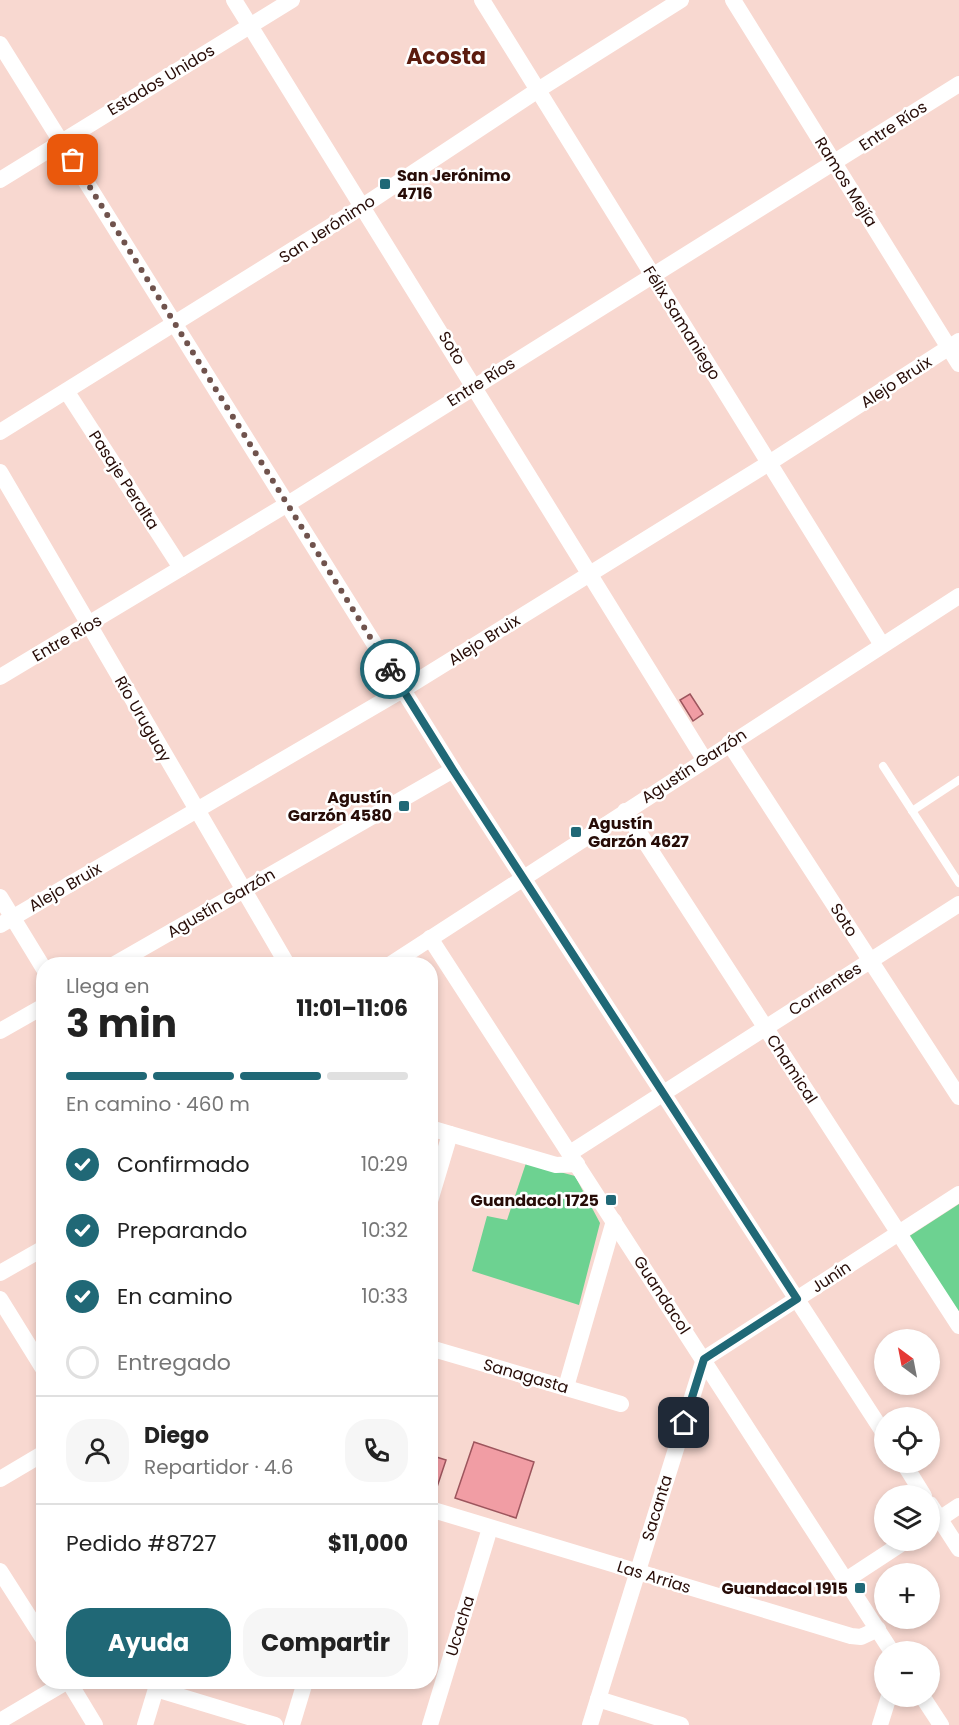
<!DOCTYPE html>
<html lang="es">
<meta charset="utf-8">
<style>
body{margin:0;font-family:Poppins,sans-serif;background:#f6f6f6;color:#222;height:100vh;display:flex;flex-direction:column;font-size:22px;white-space:nowrap}
*{box-sizing:border-box;margin:0}
p{font-size:20px;color:#767676}
.icon{flex:none;width:33px;height:33px;fill:none;stroke:currentColor;stroke-width:2;stroke-linecap:round;stroke-linejoin:round}
.map{position:relative;flex:1;overflow:hidden}
.details{position:absolute;left:36px;top:957px;width:402px;height:732px;display:flex;flex-direction:column;background:#fff;border-radius:24px;box-shadow:0 3px 9px #0003}
.details>*{flex:none}
.needle{width:39px;rotate:328deg}
.controls{position:absolute;left:874px;top:1329px;display:grid;gap:12px}
.controls a{display:grid;place-items:center;width:66px;height:66px;border-radius:50%;background:#fff;box-shadow:0 3px 9px #0003;font-size:30px}
.pin{position:absolute;display:grid;place-items:center;width:51px;height:51px;color:#fff;margin:-26px;border-radius:12px;box-shadow:0 3px 9px #0006}
.courier{position:absolute;display:grid;place-items:center;width:60px;height:60px;margin:-30px;border:4px solid #206876;border-radius:50%;background:#fff;color:#222;box-shadow:0 2px 8px #0007}
.head em{font-style:normal;font-weight:700}
.head div{display:flex;flex-direction:column-reverse}
.head{display:flex;align-items:center;justify-content:space-between;height:102px;padding:0 30px}
h1{font-size:39px;font-weight:700;line-height:45px}
.bar{display:grid;grid-template-columns:repeat(4,1fr);gap:9px 6px;align-content:center;height:72px;padding:0 30px}
.bar i{height:8px;border-radius:4px;background:#e0e0e0}
.bar .active{background:#206876}
.bar p{grid-column:span 4}
.line{display:flex;align-items:center;gap:15px;padding:0 30px;border-top:2px solid #e0e0e0}
.line div{flex:1}
.round{display:grid;place-items:center;flex:none;width:63px;height:63px;border-radius:24px;background:#f6f6f6}
ol{padding:0 30px;list-style:none}
li{display:flex;align-items:center;gap:18px;height:66px}
li p{margin-inline-start:auto}
li .icon{padding:6px;border-radius:50%;background:#206876;color:#fff;stroke-width:4}
li:last-child{color:#767676}
li i{width:33px;height:33px;border:3px solid #e0e0e0;border-radius:50%}
.action{display:flex;gap:12px;margin-top:auto;padding:12px 30px}
.action a{flex:1;height:69px;border-radius:24px;background:#206876;color:#fff;font-size:24px;font-weight:700;line-height:69px;text-align:center}
.action a+a{background:#f6f6f6;color:#222}
.map>svg:first-child{display:block}
.green{fill:#6dd291}
.building{fill:#f19da4;stroke:#9d555d;stroke-width:1.5}
.lines{fill:none;stroke-linecap:round;stroke-linejoin:round}
.lane{stroke:#fff;stroke-width:8}
.street{stroke:#fff;stroke-width:16}
.done{stroke:#70534d;stroke-width:6;stroke-dasharray:0 10.8}
.route{stroke:#206876;stroke-width:8}
.poi-dot{fill:#206876;stroke:#fff;stroke-width:2}
.labels{text-anchor:middle;dominant-baseline:central;stroke-width:5;stroke-linejoin:round;paint-order:stroke}
.street-label{font-size:16px;fill:#270c07;stroke:#fff}
.poi-label{font-size:16px;font-weight:bold;fill:#270c07;stroke:#fff;text-anchor:end}
.district-label{font-size:22px;font-weight:bold;fill:#5b1c0f;stroke:#fff}
</style>
<div class="map">
<svg width="959" height="1725" viewBox="0 0 959 1725">
<rect width="100%" height="100%" fill="#f8d8d0"/>
<g class="green">
<polygon points="526,1163 575,1176 600,1223 579,1305 472,1271 487,1216 507,1220"/>
<polygon points="959,1204 959,1315 908,1237"/>
</g>
<g class="building">
<polygon points="690,694 703,714 693,721 680,700"/>
<polygon points="474,1442 534,1462 516,1518 455,1498"/>
<polygon points="430,1455 446,1460 433,1499 430,1499"/>
</g>
<g class="lines">
<g class="lane">
<polyline points="883,766 959,883"/>
<polyline points="912,811 959,780"/>
</g>
<g class="street">
<polyline points="234,0 704,759"/>
<polyline points="482,0 882,645"/>
<polyline points="733,0 959,364"/>
<polyline points="0,44 453,770 885,1435"/>
<polyline points="0,180 292,0"/>
<polyline points="67,392 181,568"/>
<polyline points="0,432 363,206 538,90 681,0"/>
<polyline points="0,472 287,964"/>
<polyline points="0,677 286,505 959,84"/>
<polyline points="729,743 959,1097"/>
<polyline points="625,811 959,1326"/>
<polyline points="0,897 44,969"/>
<polyline points="0,925 404,689 769,463 959,341"/>
<polyline points="430,938 892,1652"/>
<polyline points="115,964 453,770"/>
<polyline points="391,964 959,596"/>
<polyline points="0,1031 44,1006"/>
<polyline points="430,1128 556,1165 577,1164"/>
<polyline points="570,1153 959,904"/>
<polyline points="430,1201 450,1134"/>
<polyline points="0,1273 44,1248"/>
<polyline points="0,1299 44,1370"/>
<polyline points="430,1348 621,1404"/>
<polyline points="704,1359 959,1194"/>
<polyline points="566,1387 614,1221"/>
<polyline points="903,1462 924,1496"/>
<polyline points="0,1479 44,1453"/>
<polyline points="930,1504 959,1549"/>
<polyline points="430,1509 851,1636 861,1637 878,1629"/>
<polyline points="932,1524 959,1506"/>
<polyline points="0,1571 44,1640"/>
<polyline points="846,1580 907,1540"/>
<polyline points="69,1682 95,1725"/>
<polyline points="156,1689 275,1725"/>
<polyline points="922,1696 941,1725"/>
<polyline points="598,1699 681,1725"/>
<polyline points="0,1721 66,1682"/>
<polyline points="145,1725 158,1682"/>
<polyline points="292,1725 305,1682"/>
<polyline points="430,1725 490,1528"/>
<polyline points="590,1725 704,1359"/>
<polyline points="880,1725 889,1696"/>
</g>
</g>
<g class="lines">
<polyline class="done" points="73,160 390,669"/>
<polyline class="route" points="390,669 453,770 797,1299 704,1359 684,1423"/>
</g>
<g class="poi-dot">
<rect x="379" y="178" width="12" height="12" rx="3"/>
<rect x="398" y="800" width="12" height="12" rx="3"/>
<rect x="570" y="826" width="12" height="12" rx="3"/>
<rect x="605" y="1194" width="12" height="12" rx="3"/>
<rect x="854" y="1582" width="12" height="12" rx="3"/>
</g>
<g class="labels">
<g class="street-label">
<text transform="translate(161 80) rotate(-31)">Estados Unidos</text>
<text transform="translate(893 126) rotate(-33)">Entre Ríos</text>
<text transform="translate(846 182) rotate(58)">Ramos Mejía</text>
<text transform="translate(327 229) rotate(-33)">San Jerónimo</text>
<text transform="translate(682 323) rotate(58)">Félix Samaniego</text>
<text transform="translate(452 348) rotate(58)">Soto</text>
<text transform="translate(481 382) rotate(-32)">Entre Ríos</text>
<text transform="translate(896 382) rotate(-33)">Alejo Bruix</text>
<text transform="translate(124 480) rotate(57)">Pasaje Peralta</text>
<text transform="translate(67 638) rotate(-30)">Entre Ríos</text>
<text transform="translate(484 640) rotate(-32)">Alejo Bruix</text>
<text transform="translate(143 719) rotate(60)">Río Uruguay</text>
<text transform="translate(694 766) rotate(-33)">Agustín Garzón</text>
<text transform="translate(65 887) rotate(-30)">Alejo Bruix</text>
<text transform="translate(221 903) rotate(-30)">Agustín Garzón</text>
<text transform="translate(844 920) rotate(57)">Soto</text>
<text transform="translate(825 989) rotate(-33)">Corrientes</text>
<text transform="translate(792 1069) rotate(57)">Chamical</text>
<text transform="translate(831 1277) rotate(-33)">Junín</text>
<text transform="translate(662 1295) rotate(57)">Guandacol</text>
<text transform="translate(526 1376) rotate(16)">Sanagasta</text>
<text transform="translate(657 1508) rotate(-73)">Sacanta</text>
<text transform="translate(654 1577) rotate(17)">Las Arrias</text>
<text transform="translate(460 1626) rotate(-73)">Ucacha</text>
</g>
<g class="poi-label">
<text x="397" y="175" text-anchor="start">San Jerónimo<tspan x="397" dy="18">4716</tspan></text>
<text x="392" y="797">Agustín<tspan x="392" dy="18">Garzón 4580</tspan></text>
<text x="588" y="823" text-anchor="start">Agustín<tspan x="588" dy="18">Garzón 4627</tspan></text>
<text x="599" y="1200">Guandacol 1725</text>
<text x="848" y="1588">Guandacol 1915</text>
</g>
<g class="district-label">
<text x="446" y="56">Acosta</text>
</g>
</g>
</svg>
<div class="controls">
<a><svg class="needle" viewBox="-14 -14 28 28"><path d="M0-13l5 13h-10z" fill="#e53935"/><path d="M0 13l5-13h-10z" fill="#767676"/></svg></a>
<a><svg class="icon" aria-label="locate" viewBox="0 0 24 24"><circle cx="12" cy="12" r="6"/><path d="M12 2v4M12 18v4M2 12h4M18 12h4"/></svg></a>
<a><svg class="icon" aria-label="layers" viewBox="0 0 24 24"><path d="M12 4l9 5-9 5-9-5zM3 14l9 5 9-5"/></svg></a>
<a>+</a>
<a>−</a>
</div>
<div class="pin" style="left:73px;top:160px;background:#ea580c"><svg class="icon" aria-label="bag" viewBox="0 0 24 24"><path d="M5 8h14l-1 12H6zM9 8a3 3 0 0 1 6 0"/></svg></div>
<div class="pin" style="left:684px;top:1423px;background:#1f2937"><svg class="icon" aria-label="home" viewBox="0 0 24 24"><path d="M3 11l9-7 9 7M6 9v11h12V9"/></svg></div>
<div class="courier" style="left:390px;top:669px"><svg class="icon" aria-label="bike" viewBox="0 0 24 24"><circle cx="6" cy="16" r="4"/><circle cx="18" cy="16" r="4"/><path d="M6 16l4-8h5l3 8M10 8l3 8H6M13 5h3"/></svg></div>
<section class="details">
<div class="head"><div><h1>3 min</h1><p>Llega en</p></div><em>11:01–11:06</em></div>
<div class="bar"><i class="active"></i><i class="active"></i><i class="active"></i><i></i><p>En camino · 460 m</p></div>
<ol>
<li><svg class="icon" aria-label="check" viewBox="0 0 24 24"><path d="M5 12l5 5 9-10"/></svg>Confirmado<p>10:29</p></li>
<li><svg class="icon" aria-label="check" viewBox="0 0 24 24"><path d="M5 12l5 5 9-10"/></svg>Preparando<p>10:32</p></li>
<li><svg class="icon" aria-label="check" viewBox="0 0 24 24"><path d="M5 12l5 5 9-10"/></svg>En camino<p>10:33</p></li>
<li><i></i>Entregado</li>
</ol>
<div class="line" style="height:108px"><a class="round"><svg class="icon" aria-label="person" viewBox="0 0 24 24"><circle cx="12" cy="8" r="4"/><path d="M4 21q1-7 8-7t8 7"/></svg></a><div><b>Diego</b><p>Repartidor · 4.6</p></div><a class="round"><svg class="icon" aria-label="phone" viewBox="0 0 24 24"><path d="M5 4h4l2 5-3 2q2 4 5 5l2-3 5 2v4C11 20 4 13 5 4z"/></svg></a></div>
<div class="line" style="height:78px"><div>Pedido #8727</div><b>$11,000</b></div>
<div class="action"><a>Ayuda</a><a>Compartir</a></div>
</section>
</div>
